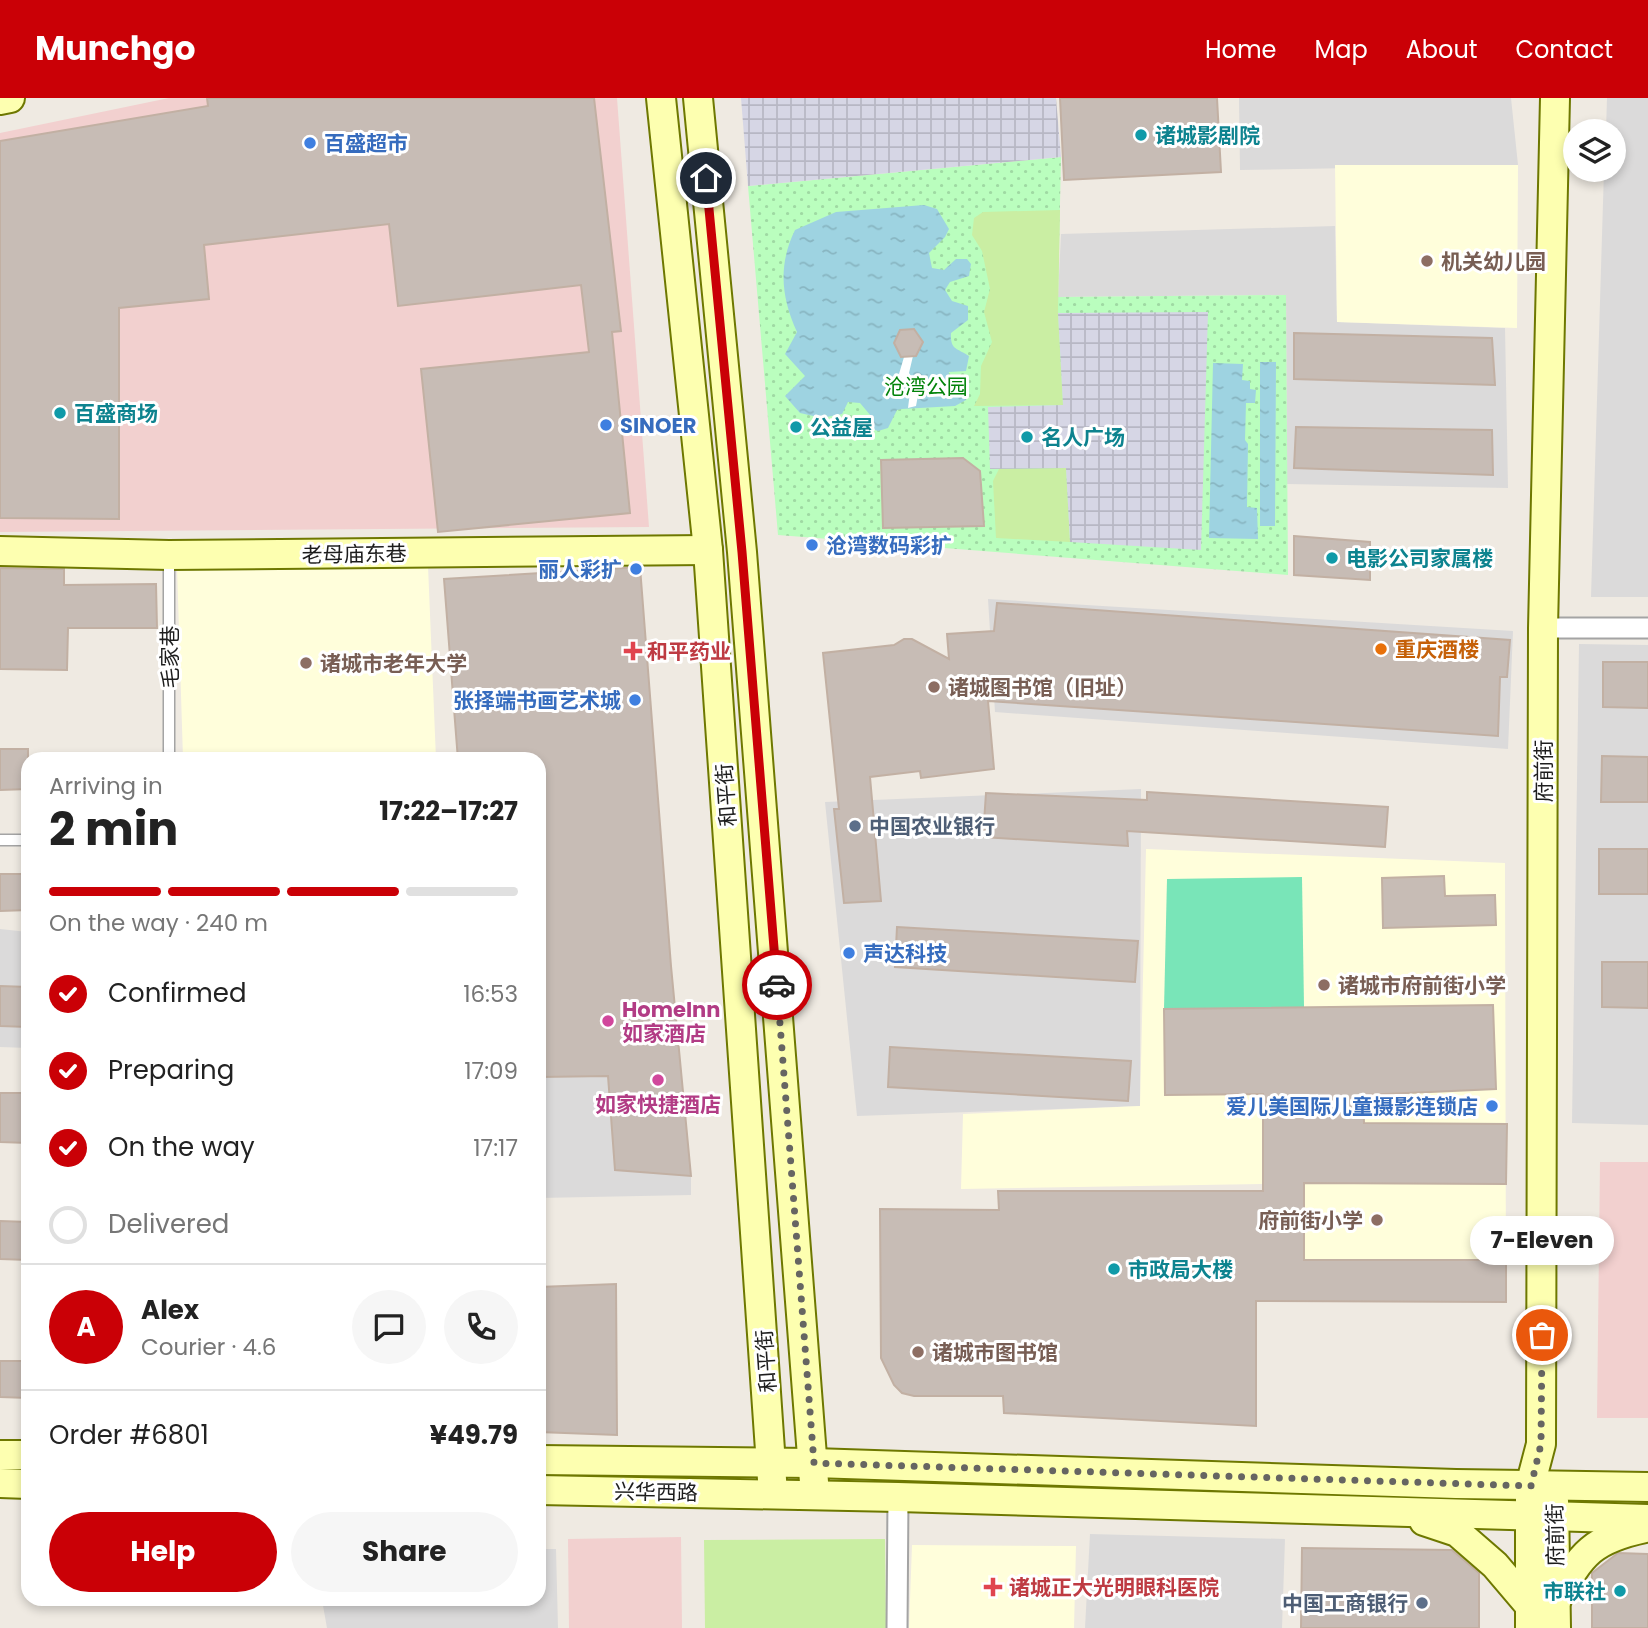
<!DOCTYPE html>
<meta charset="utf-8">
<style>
body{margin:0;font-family:Poppins,"Noto Sans SC",sans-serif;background:#f6f6f6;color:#222;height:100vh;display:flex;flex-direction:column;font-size:26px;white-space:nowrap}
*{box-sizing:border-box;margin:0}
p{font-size:23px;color:#767676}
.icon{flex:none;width:38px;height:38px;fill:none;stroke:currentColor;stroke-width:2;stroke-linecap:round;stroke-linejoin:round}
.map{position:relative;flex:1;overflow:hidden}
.sheet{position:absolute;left:21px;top:654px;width:525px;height:854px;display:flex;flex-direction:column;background:#fff;border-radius:21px;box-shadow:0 4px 10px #0003}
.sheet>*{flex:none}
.controls{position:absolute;left:1563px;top:21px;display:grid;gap:14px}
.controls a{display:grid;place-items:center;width:63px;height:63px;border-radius:50%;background:#fff;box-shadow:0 4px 10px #0003;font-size:35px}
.pin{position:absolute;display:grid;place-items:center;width:60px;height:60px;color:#fff;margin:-30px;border:4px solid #fff;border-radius:50%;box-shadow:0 2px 7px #0007}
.courier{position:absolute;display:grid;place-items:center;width:70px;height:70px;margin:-35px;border:5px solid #ca0006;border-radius:50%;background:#fff;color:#222;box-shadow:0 2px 9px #0007}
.bubble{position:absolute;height:49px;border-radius:24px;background:#fff;box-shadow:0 4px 10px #0003;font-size:23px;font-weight:700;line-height:49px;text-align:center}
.overview em{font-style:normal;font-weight:700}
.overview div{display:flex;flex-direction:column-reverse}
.overview{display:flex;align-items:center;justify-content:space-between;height:119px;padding:0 28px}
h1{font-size:46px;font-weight:700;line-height:52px}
.bar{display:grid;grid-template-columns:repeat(4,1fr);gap:10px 7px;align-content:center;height:84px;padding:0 28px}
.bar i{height:9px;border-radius:5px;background:#e0e0e0}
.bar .on{background:#ca0006}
.bar p{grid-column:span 4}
.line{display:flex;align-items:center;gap:18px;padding:0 28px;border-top:2px solid #e0e0e0}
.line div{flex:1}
.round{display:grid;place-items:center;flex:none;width:74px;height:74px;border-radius:37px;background:#f6f6f6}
ol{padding:0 28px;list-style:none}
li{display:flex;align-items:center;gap:21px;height:77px}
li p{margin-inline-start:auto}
li .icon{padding:7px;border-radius:50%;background:#ca0006;color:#fff;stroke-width:4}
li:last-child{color:#767676}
li i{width:38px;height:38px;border:4px solid #e0e0e0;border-radius:50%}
.cta{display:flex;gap:14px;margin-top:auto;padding:14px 28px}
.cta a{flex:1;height:80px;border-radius:42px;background:#ca0006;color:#fff;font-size:28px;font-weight:700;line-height:80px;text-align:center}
.cta a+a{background:#f6f6f6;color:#222}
header{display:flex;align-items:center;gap:42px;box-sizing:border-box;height:98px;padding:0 35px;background:#ca0006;color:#fff}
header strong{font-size:33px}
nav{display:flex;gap:38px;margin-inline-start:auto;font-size:24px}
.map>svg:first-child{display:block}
.residential{fill:#dbdada}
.commercial{fill:#f2d0cf}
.education{fill:#fffedb}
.park{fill:url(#park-dots)}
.garden{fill:#caeea3}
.pitch{fill:#79e5b8}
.plaza{fill:url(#plaza-grid)}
.water{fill:url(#water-ripples)}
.pier{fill:#fff}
.building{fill:#c7bcb5;stroke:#c2b0a3;stroke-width:2}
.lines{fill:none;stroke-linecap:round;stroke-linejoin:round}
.lane-casing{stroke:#a4a4a4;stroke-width:13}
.street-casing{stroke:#a4a4a4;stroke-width:23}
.secondary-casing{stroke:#6e7800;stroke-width:32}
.lane{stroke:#fff;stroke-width:10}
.street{stroke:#fff;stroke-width:19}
.secondary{stroke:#fdffb0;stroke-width:28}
.done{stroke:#666562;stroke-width:7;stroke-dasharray:0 12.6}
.route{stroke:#ca0006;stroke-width:9}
.culture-dot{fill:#0f9aa8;stroke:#fff;stroke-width:2.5}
.shop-dot{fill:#3f7fe0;stroke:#fff;stroke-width:2.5}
.education-dot{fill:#8d6e63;stroke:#fff;stroke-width:2.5}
.food-dot{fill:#e8710a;stroke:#fff;stroke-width:2.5}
.health-dot{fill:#e0444e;stroke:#fff;stroke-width:2.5}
.service-dot{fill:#5c6f8a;stroke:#fff;stroke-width:2.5}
.hotel-dot{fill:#d1479c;stroke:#fff;stroke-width:2.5}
.labels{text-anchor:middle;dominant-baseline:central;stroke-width:6;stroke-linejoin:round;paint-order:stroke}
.culture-label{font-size:21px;font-weight:bold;fill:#0d838f;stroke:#fff;text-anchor:start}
.shop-label{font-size:21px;font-weight:bold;fill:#366cbe;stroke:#fff;text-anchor:start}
.education-label{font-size:21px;font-weight:bold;fill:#785e54;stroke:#fff;text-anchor:start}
.park-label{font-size:21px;fill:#02830a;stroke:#fff}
.street-label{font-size:21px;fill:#1d1d1d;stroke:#fff}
.food-label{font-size:21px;font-weight:bold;fill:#c56008;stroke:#fff;text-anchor:start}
.health-label{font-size:21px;font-weight:bold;fill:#be3a42;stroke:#fff;text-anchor:start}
.service-label{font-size:21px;font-weight:bold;fill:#4e5e75;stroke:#fff;text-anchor:start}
.hotel-label{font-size:21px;font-weight:bold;fill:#b23c85;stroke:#fff;text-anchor:start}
</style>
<header>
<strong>Munchgo</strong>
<nav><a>Home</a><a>Map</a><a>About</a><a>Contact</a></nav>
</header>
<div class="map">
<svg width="1648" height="1530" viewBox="0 0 1648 1530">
<defs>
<pattern id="park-dots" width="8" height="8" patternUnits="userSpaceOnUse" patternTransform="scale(1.75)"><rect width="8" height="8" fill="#bafebe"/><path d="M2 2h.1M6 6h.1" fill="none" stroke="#9fd9a3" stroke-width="1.8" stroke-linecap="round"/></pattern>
<pattern id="plaza-grid" width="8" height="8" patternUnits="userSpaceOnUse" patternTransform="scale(1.75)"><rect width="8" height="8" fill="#d6d6e5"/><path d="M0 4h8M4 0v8" fill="none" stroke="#b7b7c4"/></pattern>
<pattern id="water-ripples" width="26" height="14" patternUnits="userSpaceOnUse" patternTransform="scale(1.75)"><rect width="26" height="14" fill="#9ed3e1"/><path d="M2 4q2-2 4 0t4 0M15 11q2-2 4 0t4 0" fill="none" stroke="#88b5c1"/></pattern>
</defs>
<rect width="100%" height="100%" fill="#efeae2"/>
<g class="residential">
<polygon points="1239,0 1511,0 1518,67 1240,72"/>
<polygon points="1607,0 1648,0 1648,499 1591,499 1604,72 1614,72 1614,33 1606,33"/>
<polygon points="1335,128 1337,224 1505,230 1508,390 1287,386 1286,197 1058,199 1061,136"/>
<polygon points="988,501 1513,533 1508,651 995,614"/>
<polygon points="1579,546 1648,547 1648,1027 1572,1025"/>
<polygon points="1141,691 1140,1008 857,1018 825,704"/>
<polygon points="0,831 28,834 28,950 0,949"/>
<polygon points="608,978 615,1072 691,1078 691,1097 539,1100 539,979"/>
<polygon points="1090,1436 1285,1441 1282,1530 1085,1530"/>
<polygon points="539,1451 556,1451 558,1530 327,1530 322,1502 539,1502"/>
</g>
<g class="commercial">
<polygon points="169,0 617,0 649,429 0,434 0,35"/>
<polygon points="1600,1064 1648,1064 1648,1320 1597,1320"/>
<polygon points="681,1439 682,1530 569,1530 568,1441"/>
</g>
<g class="education">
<polygon points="1335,67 1518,67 1517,230 1337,224"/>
<polygon points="428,468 436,661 183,661 177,469"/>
<polygon points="1146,751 1505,765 1506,1204 1262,1203 1262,1086 961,1091 963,1016 1140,1008"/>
<polygon points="912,1447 1076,1448 1074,1530 909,1530"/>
</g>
<polygon class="park" points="1061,59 1058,199 1286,197 1288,477 778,437 748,88"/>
<g class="garden">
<polygon points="1060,112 1058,215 1063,307 974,308 980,296 981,268 992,244 984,214 990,191 982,153 972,137 974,120 983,114"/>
<polygon points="1066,370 1070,444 996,440 993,383 999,371"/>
<polygon points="885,1441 886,1530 705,1530 704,1442"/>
</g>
<polygon class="pitch" points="1302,779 1304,909 1164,911 1167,781"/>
<g class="plaza">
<polygon points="741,0 1056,0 1061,59 748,88"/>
<polygon points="1208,214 1201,452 1070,444 1066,370 990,371 988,309 1063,307 1058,215"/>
</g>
<g class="water">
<path d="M924,107L937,111L949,131L945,139L929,155L932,170L944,172L956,161H967L971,166L969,178L950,184L945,192L952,203L968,208V222L951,235C950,252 957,250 969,258L966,273L949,274C947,287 961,285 968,294L966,302L955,308L902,311L897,312L888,330L878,333L865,328L871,318L860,305L848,304L842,316L822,320L800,315L785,298L805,278L785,256L797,234C781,199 778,167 795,132L836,114Z"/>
<polygon points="1260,264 1276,264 1275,428 1260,428"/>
<polygon points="1213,265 1243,266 1242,282 1250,283 1250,291 1256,292 1255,305 1246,305 1245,342 1248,346 1247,409 1257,410 1258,441 1209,440"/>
</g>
<polygon class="pier" points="900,232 913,258 909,275 919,292 916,308 908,310 910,294 899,276 904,259 894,245"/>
<g class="building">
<polygon points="207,0 594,0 621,233 612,234 630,415 438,434 421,271 589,254 581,187 398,208 389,126 204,147 209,201 119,210 119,421 0,420 0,43 208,8"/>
<polygon points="1060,0 1217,0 1221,74 1064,82"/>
<polygon points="914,231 923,244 916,258 901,259 894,245 900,232"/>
<polygon points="1294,235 1492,240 1495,287 1294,281"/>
<polygon points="1296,329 1492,332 1493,377 1294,370"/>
<polygon points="963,360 980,373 984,428 883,430 881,362"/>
<polygon points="1294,438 1370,444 1370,482 1294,477"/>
<polygon points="640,469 671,868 691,1078 615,1072 608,978 539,979 539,662 458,662 444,481"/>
<polygon points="0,470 64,471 64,487 156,486 157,530 68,530 67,572 0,571"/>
<polygon points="997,505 1510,542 1507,579 1500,579 1498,638 988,603 994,671 921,680 920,673 870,679 881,803 844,805 834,711 839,711 823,555 894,547 904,541 912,541 949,561 947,536 994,533"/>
<polygon points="1603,564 1648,564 1648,610 1603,609"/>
<polygon points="0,651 28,651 28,691 0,692"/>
<polygon points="1602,658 1648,659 1648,704 1601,704"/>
<polygon points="1147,694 1388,709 1385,749 1127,733 1128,748 983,739 986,695 1147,702"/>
<rect x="1599" y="751" width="49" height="45"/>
<polygon points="0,776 28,776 28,812 0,813"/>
<polygon points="1444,778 1445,798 1495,797 1496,827 1383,830 1382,780"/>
<polygon points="897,829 1138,843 1135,884 895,869"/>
<polygon points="1602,864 1648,864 1648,910 1602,909"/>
<polygon points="0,888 28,889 28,929 0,928"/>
<polygon points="1493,907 1496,991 1363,997 1364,1025 1507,1026 1506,1086 1304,1085 1304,1162 1506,1162 1506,1204 1256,1203 1256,1328 1004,1315 1003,1298 914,1298 902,1295 894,1287 881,1260 880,1111 999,1112 998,1093 1263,1093 1263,996 1165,997 1164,911"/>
<polygon points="890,949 1131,963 1128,1003 888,989"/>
<polygon points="0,995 28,995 28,1045 0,1044"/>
<polygon points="0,1123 28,1124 28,1162 0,1161"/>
<polygon points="616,1186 617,1337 539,1334 539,1189"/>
<polygon points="0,1263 28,1263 28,1300 0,1299"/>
<polygon points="1302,1450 1452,1452 1479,1475 1479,1530 1301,1530"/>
<polygon points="1618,1455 1648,1456 1648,1530 1592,1530 1592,1475"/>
</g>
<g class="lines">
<defs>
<g id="lane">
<polyline points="169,458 169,662"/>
<polyline points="0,742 28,742"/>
</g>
<g id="street">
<polyline points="1543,530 1648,530"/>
<polyline points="897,1530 898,1399"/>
</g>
<g id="secondary">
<polyline points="661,0 708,452 773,1396"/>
<polyline points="698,0 742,454 815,1397"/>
<polyline points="0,2 10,0"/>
<polyline points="0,453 169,457 708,452"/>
<polyline points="0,1357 28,1357"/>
<polyline points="539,1362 814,1365 1456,1386 1648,1389"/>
<polyline points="0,1385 28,1386"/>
<polyline points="539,1392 898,1399 1648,1421"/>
<polyline points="1554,1403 1556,1530"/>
<polyline points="1424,1423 1457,1434 1495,1467 1529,1507"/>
<path d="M1557,1501C1581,1455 1593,1441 1645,1430"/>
<polyline points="1530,1530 1530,1388 1541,1346 1543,530 1555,0"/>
</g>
</defs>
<use href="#lane" class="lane-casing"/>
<use href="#street" class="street-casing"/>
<use href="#secondary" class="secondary-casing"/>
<use href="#lane" class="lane"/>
<use href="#street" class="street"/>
<use href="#secondary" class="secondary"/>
</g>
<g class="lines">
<polyline class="done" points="777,887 814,1365 1531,1388 1541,1346 1542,1237"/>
<polyline class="route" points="706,80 742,454 777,887"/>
</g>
<g class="culture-dot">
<circle cx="1141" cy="37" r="7"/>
<circle cx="60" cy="315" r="7"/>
<circle cx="796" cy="329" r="7"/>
<circle cx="1027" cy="339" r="7"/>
<circle cx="1332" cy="460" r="7"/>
<circle cx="1114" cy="1171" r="7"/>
<circle cx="1620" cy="1493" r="7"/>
</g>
<g class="shop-dot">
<circle cx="310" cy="45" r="7"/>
<circle cx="606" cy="327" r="7"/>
<circle cx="812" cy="447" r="7"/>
<circle cx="636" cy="471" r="7"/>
<circle cx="635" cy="602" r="7"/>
<circle cx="849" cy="855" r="7"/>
<circle cx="1492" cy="1008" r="7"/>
</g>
<g class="education-dot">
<circle cx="1427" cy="163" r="7"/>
<circle cx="306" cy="565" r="7"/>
<circle cx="934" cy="589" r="7"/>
<circle cx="1324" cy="887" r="7"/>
<circle cx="1377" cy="1122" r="7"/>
<circle cx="918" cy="1254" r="7"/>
</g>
<circle class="food-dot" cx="1381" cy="551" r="7"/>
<g class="health-dot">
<path d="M629.5 542.5h7v7h7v7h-7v7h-7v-7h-7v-7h7z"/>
<path d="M989.5 1478.5h7v7h7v7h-7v7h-7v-7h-7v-7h7z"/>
</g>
<g class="service-dot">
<circle cx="855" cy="728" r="7"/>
<circle cx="1422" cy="1505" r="7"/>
</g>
<g class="hotel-dot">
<circle cx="608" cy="923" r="7"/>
<circle cx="658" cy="982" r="7"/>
</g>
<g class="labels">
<g class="culture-label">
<text x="1155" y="37">诸城影剧院</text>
<text x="74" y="315">百盛商场</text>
<text x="810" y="329">公益屋</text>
<text x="1041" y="339">名人广场</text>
<text x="1346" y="460">电影公司家属楼</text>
<text x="1128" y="1171">市政局大楼</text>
<text x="1606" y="1493" text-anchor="end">市联社</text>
</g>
<g class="shop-label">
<text x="324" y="45">百盛超市</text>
<text x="620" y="327">SINOER</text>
<text x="826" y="447">沧湾数码彩扩</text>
<text x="622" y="471" text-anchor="end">丽人彩扩</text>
<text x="621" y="602" text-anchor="end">张择端书画艺术城</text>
<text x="863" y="855">声达科技</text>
<text x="1478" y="1008" text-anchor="end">爱儿美国际儿童摄影连锁店</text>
</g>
<g class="education-label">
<text x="1441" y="163">机关幼儿园</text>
<text x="320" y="565">诸城市老年大学</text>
<text x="948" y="589">诸城图书馆（旧址）</text>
<text x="1338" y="887">诸城市府前街小学</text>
<text x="1363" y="1122" text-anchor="end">府前街小学</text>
<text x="932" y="1254">诸城市图书馆</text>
</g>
<g class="park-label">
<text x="926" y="288">沧湾公园</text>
</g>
<g class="street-label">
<text transform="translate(354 456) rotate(-1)">老母庙东巷</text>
<text transform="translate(169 559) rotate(-90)">毛家巷</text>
<text transform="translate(1543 673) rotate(-90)">府前街</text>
<text transform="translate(726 697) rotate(-94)">和平街</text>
<text transform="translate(766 1263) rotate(-94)">和平街</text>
<text transform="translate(656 1394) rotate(1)">兴华西路</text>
<text transform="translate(1555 1437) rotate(-91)">府前街</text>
</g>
<g class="food-label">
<text x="1395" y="551">重庆酒楼</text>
</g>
<g class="health-label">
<text x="647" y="553">和平药业</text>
<text x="1009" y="1489">诸城正大光明眼科医院</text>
</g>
<g class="service-label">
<text x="869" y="728">中国农业银行</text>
<text x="1408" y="1505" text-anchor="end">中国工商银行</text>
</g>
<g class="hotel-label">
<text x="622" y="911">HomeInn<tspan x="622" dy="24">如家酒店</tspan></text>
<text x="658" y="1006" text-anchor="middle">如家快捷酒店</text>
</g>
</g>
</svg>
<div class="controls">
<a><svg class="icon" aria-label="layers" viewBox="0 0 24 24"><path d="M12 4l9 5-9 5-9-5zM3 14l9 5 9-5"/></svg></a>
</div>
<div class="pin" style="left:1542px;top:1237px;background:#ea580c"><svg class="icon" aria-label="bag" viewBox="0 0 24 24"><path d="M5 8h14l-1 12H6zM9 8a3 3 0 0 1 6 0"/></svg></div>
<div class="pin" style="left:706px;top:80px;background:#1f2937"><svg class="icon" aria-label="home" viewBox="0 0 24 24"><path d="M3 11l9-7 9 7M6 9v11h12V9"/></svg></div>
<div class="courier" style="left:777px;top:887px"><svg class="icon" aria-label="car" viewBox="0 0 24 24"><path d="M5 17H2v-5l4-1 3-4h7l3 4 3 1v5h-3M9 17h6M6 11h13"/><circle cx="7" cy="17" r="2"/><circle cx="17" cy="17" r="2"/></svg></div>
<div class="bubble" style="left:1470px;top:1118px;width:144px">7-Eleven</div>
<section class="sheet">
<div class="overview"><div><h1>2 min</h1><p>Arriving in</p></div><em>17:22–17:27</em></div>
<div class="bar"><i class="on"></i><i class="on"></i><i class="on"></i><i></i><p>On the way · 240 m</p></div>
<ol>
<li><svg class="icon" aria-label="check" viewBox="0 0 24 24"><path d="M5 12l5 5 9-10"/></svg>Confirmed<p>16:53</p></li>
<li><svg class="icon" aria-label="check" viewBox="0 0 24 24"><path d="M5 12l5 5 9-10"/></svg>Preparing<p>17:09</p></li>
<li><svg class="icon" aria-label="check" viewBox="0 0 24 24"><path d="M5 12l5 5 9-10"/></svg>On the way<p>17:17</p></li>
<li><i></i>Delivered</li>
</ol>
<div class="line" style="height:126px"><b class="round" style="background:#ca0006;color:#fff">A</b><div><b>Alex</b><p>Courier · 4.6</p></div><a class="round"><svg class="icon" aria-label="chat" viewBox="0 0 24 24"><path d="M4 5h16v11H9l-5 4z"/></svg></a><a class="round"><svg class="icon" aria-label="phone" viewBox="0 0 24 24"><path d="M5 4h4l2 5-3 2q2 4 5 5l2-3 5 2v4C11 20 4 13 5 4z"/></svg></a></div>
<div class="line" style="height:91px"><div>Order #6801</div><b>¥49.79</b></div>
<div class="cta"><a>Help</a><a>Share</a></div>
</section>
</div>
